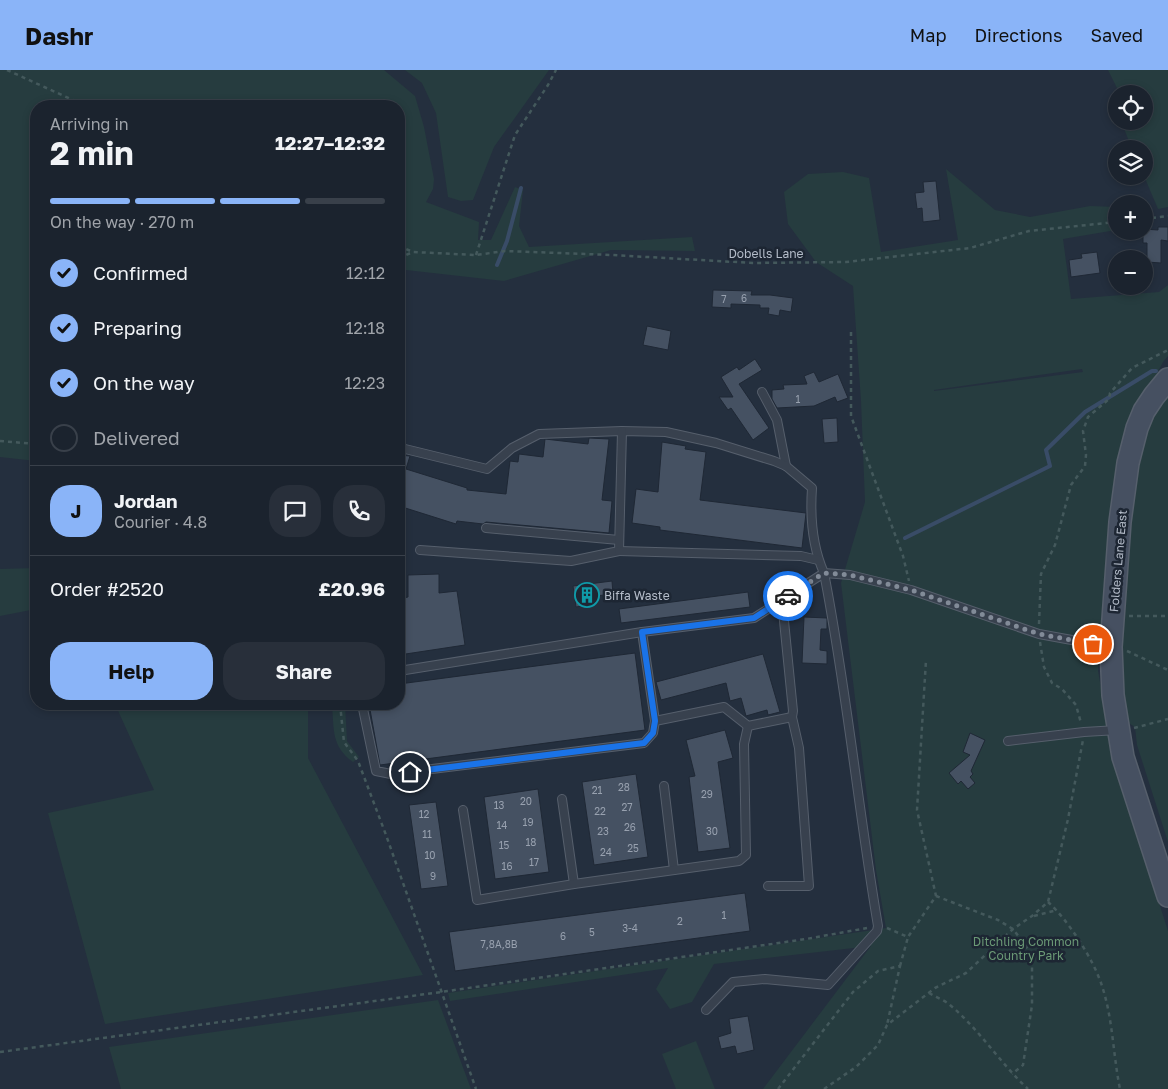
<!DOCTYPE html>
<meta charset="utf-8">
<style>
body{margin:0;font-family:"Golos Text",sans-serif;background:#282f3a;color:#f1f3f6;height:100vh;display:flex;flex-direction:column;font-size:19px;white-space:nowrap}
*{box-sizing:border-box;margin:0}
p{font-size:16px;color:#a0a4aa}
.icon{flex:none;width:28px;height:28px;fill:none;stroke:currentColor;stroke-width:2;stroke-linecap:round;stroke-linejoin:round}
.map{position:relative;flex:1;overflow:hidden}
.side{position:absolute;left:30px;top:30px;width:375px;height:610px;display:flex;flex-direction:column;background:#1b232e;border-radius:20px;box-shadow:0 2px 8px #0003,0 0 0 1px #39404a}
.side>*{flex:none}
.controls{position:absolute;left:1108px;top:15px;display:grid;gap:10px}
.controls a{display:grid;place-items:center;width:45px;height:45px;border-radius:50%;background:#1b232e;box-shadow:0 2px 8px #0003,0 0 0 1px #39404a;font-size:25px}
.pin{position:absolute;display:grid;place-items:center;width:42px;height:42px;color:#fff;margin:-21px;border:2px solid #fff;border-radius:50%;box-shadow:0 1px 5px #0007}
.courier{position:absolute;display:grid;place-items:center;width:50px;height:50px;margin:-25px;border:4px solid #1a73e8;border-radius:50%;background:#fff;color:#222;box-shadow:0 1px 6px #0007}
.summary em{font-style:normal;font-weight:700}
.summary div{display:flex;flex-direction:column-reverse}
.summary{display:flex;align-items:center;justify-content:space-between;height:85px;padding:0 20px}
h1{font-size:32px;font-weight:700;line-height:38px}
.bar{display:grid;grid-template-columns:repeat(4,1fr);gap:8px 5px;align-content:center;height:60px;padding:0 20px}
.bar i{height:6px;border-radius:4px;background:#39404a}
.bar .current{background:#8ab4f8}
.bar p{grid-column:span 4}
.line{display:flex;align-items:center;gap:12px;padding:0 20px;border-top:1px solid #39404a}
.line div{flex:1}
.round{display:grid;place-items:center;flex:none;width:52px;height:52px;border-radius:20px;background:#282f3a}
ol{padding:0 20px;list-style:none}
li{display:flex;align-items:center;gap:15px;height:55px}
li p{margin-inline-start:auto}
li .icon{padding:5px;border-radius:50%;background:#8ab4f8;color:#111;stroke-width:4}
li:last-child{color:#a0a4aa}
li i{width:28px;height:28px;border:2px solid #39404a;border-radius:50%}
.primary-button{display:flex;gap:10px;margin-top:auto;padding:10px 20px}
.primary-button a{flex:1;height:58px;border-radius:20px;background:#8ab4f8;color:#111;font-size:20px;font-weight:700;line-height:58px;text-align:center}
.primary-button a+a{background:#282f3a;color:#f1f3f6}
header{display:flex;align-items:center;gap:30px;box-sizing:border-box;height:70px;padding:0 25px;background:#8ab4f8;color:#111}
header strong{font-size:24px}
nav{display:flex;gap:28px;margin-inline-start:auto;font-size:18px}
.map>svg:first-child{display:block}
.green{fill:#263c3f;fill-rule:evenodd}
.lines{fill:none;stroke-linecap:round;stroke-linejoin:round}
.stream{stroke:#394c67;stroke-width:4}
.building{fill:#455162;stroke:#1f2835}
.lane-casing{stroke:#565f6c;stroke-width:10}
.secondary-casing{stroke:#565f6c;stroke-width:24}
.path{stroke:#44595c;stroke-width:2.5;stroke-dasharray:4 4;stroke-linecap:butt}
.lane{stroke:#38414e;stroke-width:8}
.secondary{stroke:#465061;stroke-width:21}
.done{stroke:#828b98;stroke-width:5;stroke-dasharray:0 9}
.route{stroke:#1a73e8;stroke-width:6}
.labels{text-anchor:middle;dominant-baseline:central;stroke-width:5;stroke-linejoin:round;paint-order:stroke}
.number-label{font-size:10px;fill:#98a1af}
.street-label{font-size:12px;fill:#b4bcc9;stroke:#1d2633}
.poi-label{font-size:12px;fill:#b4bcc9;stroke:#1d2633;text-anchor:start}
.park-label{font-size:12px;fill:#6b9a76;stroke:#1d2633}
</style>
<header>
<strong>Dashr</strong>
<nav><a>Map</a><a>Directions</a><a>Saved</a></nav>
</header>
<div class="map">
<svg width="1168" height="1019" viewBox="0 0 1168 1019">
<rect width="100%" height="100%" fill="#242f3e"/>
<g class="green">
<polygon points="0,0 384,0 415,26 424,57 434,109 433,119 426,132 479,152 478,170 491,170 515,117 523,120 519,156 529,177 692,167 695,181 611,180 504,211 406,200 399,206 399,36 36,36 36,391 0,387"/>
<polygon points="405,0 549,0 494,77 473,130 461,131 448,127 436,43 422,13"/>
<polygon points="1108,0 1168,0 1168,137 1158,139 1144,106 1144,79 1132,79 1125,61 1124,51 1144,51 1144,24 1120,24"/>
<path d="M946,99L995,140L1030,147L1090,136L1116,137V160L1063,169L1071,229L1159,222L1168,215V286L1163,292L1150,317L1113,440L1102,544L1098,601L1112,678L1122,716L1168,861V1019H763L871,876L714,894L692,932L670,939L656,919L668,898L450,931L448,923L886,858L876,800L841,513L865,432L861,331L853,216L816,192L788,154L784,122L808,104L843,102L869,108L881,182L958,170ZM1082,299L1083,302L934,321V320Z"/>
<polygon points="1168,320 1168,772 1137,675 1135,657 1127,652 1123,627 1121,561 1128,460 1141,364"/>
<polygon points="36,498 36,539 0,546 0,499"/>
<polygon points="115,634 308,634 308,688 423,905 105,954 48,743 154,720"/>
<path d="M332,634H345L347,671L359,687L353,692C331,676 334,659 332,634Z"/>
<polygon points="438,930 471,1019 121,1019 109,977"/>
<polygon points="696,971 715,1019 676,1019 662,984"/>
</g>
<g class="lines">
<g class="stream">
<polyline points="497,195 507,171 521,118"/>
<polyline points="905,468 1050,396 1046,380 1085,342 1152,301 1156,301"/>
</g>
</g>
<g class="building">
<polygon points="936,111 940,150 923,152 922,138 917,139 915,123 924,122 923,112"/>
<polygon points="1158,157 1168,157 1168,171 1161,170 1161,193 1147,192 1147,173 1143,173 1143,161 1144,159 1158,160"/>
<polygon points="1097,182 1100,203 1071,207 1069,190 1082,188 1081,184"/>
<polygon points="713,220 752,221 751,225 770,225 793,228 791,242 780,240 779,246 768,244 769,238 760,238 760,235 731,234 731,238 712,237"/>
<polygon points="647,256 671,261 668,280 643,275"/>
<polygon points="755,289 762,300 739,314 769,358 753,370 731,338 728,340 719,327 733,327 721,307 737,297 739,300"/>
<polygon points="814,302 819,312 838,304 848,328 837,332 835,327 814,336 777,338 772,329 772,320 784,319 783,315 807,314 804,306"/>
<polygon points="837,348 838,372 824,373 822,349"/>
<polygon points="589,368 609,369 602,430 612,431 609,463 486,452 483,454 457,451 456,454 399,436 399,385 410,386 406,399 467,418 467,420 506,424 510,391 518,392 519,384 543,387 545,369 588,374"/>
<polygon points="662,372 686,376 685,379 706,382 700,430 806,443 802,478 660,460 660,457 632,453 636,419 658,422"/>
<polygon points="439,504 439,523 457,521 465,575 399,585 399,529 408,527 408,505"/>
<polygon points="612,511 613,524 587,527 588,535 576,537 573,516"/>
<polygon points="748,522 750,537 621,553 619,539"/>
<polygon points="804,547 827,548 827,559 821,559 820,580 827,581 827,594 802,593"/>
<polygon points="635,583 645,660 380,695 369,634 399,634 399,614"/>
<polygon points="763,584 780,642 768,645 767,640 746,646 741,628 730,631 726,613 661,630 656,612"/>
<polygon points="725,660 733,688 718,692 730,778 698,782 689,707 695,706 686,670"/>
<polygon points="970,663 985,670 971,701 973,704 970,707 975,713 968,719 961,711 958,714 949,703 970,685 963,682"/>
<polygon points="636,704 648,787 594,795 582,712"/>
<polygon points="538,719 549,802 495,809 484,727"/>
<polygon points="436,732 448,816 421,819 409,735"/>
<polygon points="745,823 750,861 455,901 449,862"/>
<polygon points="748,946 754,980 737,984 735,976 721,979 718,967 731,963 729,949"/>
</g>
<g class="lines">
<defs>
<g id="lane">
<polyline points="762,322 777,350 786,396"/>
<path d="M399,379L401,378L487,399L512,378L539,364L622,361L666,362L716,373L774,391L786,396L812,418C810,447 812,476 824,503L850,505L911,520L1039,564L1110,577"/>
<polyline points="486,458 619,470"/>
<polyline points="420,480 571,491 619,481 622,361"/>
<polyline points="619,481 801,486 818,490"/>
<polyline points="399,601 642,562"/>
<polyline points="362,634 376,701 391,704 644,673 653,663 655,651 724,637 748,656 792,647 793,641 782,531"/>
<path d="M655,651L642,562L754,548L824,503C847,620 858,739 878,856L877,861L828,915L765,909L733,912L706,940"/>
<polyline points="1008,671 1084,662 1118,660"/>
<polyline points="664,716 674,800"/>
<polyline points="562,729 574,814"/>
<polyline points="463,740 477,830 574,814 739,791 746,785 744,674 748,656"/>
<polyline points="768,816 809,816 799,678 792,647"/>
</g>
<polyline id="secondary" points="1168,309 1154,326 1144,341 1137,358 1128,393 1120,452 1111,577 1113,625 1123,687 1168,826"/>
</defs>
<use href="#lane" class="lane-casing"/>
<use href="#secondary" class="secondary-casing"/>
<g class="path">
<polyline points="7,0 86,36"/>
<polyline points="1144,149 1168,146"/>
<polyline points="399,176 413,182 476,185 505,181 612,185 753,193 846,192 970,178 1029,161 1116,152"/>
<polyline points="476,185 515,65 548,15 556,0"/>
<polyline points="399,188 413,182"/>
<polyline points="851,262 851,346 903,486 909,511"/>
<polyline points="0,371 36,374"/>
<polyline points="1129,546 1168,546"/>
<polyline points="1039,554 1041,504 1055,475 1071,415 1085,396 1086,385 1083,361 1088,347 1109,329 1110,323 1132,298 1168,280"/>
<polyline points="1040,572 1044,597 1052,613 1062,619 1076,635 1081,653"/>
<polyline points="1127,581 1168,600"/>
<polyline points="340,634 344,672 358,691 386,765 476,1019"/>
<polyline points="1134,658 1168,649"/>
<polyline points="936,826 998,850 1013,859 1026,876 1032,891 1032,935 1023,995 1012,1004"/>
<path d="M1048,832C1068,850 1094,890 1102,916C1113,949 1113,985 1120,1019"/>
<polyline points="1034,846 1057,840"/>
<polyline points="887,858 908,867 936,826 917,740 926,590"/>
<polyline points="900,896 908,867"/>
<path d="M929,923C936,927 944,930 950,935C979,959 1000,993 1028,1019"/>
<polyline points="0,982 441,922 806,869 867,858"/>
<polyline points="778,1019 853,922 878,901 900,896 887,955"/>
<polyline points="824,1019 856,997 878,975 887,955 935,918 966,903 1013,859 1032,846 1048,832 1068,749 1083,670"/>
</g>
<use href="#lane" class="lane"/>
<use href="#secondary" class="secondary"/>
</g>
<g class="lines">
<polyline class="done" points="788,526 824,503 850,505 911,520 1039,564 1093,574"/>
<polyline class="route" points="410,702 644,673 653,663 655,651 642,562 754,548 788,526"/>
</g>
<defs>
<symbol id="building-ring" viewBox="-11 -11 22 22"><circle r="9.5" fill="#1d2633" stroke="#0f9aa8" stroke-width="1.5"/><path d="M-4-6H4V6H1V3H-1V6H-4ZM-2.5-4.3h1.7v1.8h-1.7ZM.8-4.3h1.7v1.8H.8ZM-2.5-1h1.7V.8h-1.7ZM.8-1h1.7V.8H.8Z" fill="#0f9aa8"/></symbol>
</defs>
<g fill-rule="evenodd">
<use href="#building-ring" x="573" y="511" width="28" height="28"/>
</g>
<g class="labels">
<g class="number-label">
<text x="744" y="228">6</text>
<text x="724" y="229">7</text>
<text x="798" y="329">1</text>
<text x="624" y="717">28</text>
<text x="597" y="720">21</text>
<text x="707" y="724">29</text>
<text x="526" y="731">20</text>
<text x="499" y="735">13</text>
<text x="627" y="737">27</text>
<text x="600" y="741">22</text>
<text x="424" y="744">12</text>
<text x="528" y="752">19</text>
<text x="502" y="755">14</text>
<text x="630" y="757">26</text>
<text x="603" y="761">23</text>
<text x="712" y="761">30</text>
<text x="427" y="764">11</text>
<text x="531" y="772">18</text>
<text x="504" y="775">15</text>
<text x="633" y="778">25</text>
<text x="606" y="782">24</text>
<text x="430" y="785">10</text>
<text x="534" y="792">17</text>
<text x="507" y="796">16</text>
<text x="433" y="806">9</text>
<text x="724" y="845">1</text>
<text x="680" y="851">2</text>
<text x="630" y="858">3-4</text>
<text x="592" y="862">5</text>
<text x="563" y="866">6</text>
<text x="499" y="874">7,8A,8B</text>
</g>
<g class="street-label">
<text x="766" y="183">Dobells Lane</text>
<text transform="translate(1118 491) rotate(-85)">Folders Lane East</text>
</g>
<g class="poi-label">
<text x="604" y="525">Biffa Waste</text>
</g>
<g class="park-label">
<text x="1026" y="871">Ditchling Common<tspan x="1026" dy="14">Country Park</tspan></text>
</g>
</g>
</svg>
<div class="controls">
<a><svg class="icon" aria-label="locate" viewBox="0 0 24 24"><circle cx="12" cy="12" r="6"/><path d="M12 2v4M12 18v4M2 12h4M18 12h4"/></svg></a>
<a><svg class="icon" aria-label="layers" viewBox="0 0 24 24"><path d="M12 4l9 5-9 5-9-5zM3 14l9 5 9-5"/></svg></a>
<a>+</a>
<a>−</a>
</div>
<div class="pin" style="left:1093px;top:574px;background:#ea580c"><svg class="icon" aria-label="bag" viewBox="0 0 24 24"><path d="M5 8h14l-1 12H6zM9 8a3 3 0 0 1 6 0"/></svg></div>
<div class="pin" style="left:410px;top:702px;background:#1f2937"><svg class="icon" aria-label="home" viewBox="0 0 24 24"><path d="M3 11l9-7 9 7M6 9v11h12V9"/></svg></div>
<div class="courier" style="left:788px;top:526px"><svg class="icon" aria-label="car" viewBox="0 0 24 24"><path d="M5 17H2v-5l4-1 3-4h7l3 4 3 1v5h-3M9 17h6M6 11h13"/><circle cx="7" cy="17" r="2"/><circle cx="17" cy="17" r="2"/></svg></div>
<section class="side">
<div class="summary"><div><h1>2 min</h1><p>Arriving in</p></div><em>12:27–12:32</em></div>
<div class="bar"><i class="current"></i><i class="current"></i><i class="current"></i><i></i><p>On the way · 270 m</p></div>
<ol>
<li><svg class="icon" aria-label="check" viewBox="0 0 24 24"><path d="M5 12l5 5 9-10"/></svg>Confirmed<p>12:12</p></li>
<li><svg class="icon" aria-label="check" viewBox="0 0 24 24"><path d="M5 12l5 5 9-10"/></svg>Preparing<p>12:18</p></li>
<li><svg class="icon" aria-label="check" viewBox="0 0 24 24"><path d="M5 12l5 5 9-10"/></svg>On the way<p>12:23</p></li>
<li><i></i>Delivered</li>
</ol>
<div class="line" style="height:90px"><b class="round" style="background:#8ab4f8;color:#111">J</b><div><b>Jordan</b><p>Courier · 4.8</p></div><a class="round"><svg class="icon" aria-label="chat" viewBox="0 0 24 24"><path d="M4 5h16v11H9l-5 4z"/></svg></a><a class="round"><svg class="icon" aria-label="phone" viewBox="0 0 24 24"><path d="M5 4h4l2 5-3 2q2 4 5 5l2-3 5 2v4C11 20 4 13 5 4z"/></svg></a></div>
<div class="line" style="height:65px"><div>Order #2520</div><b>£20.96</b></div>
<div class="primary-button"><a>Help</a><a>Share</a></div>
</section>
</div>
